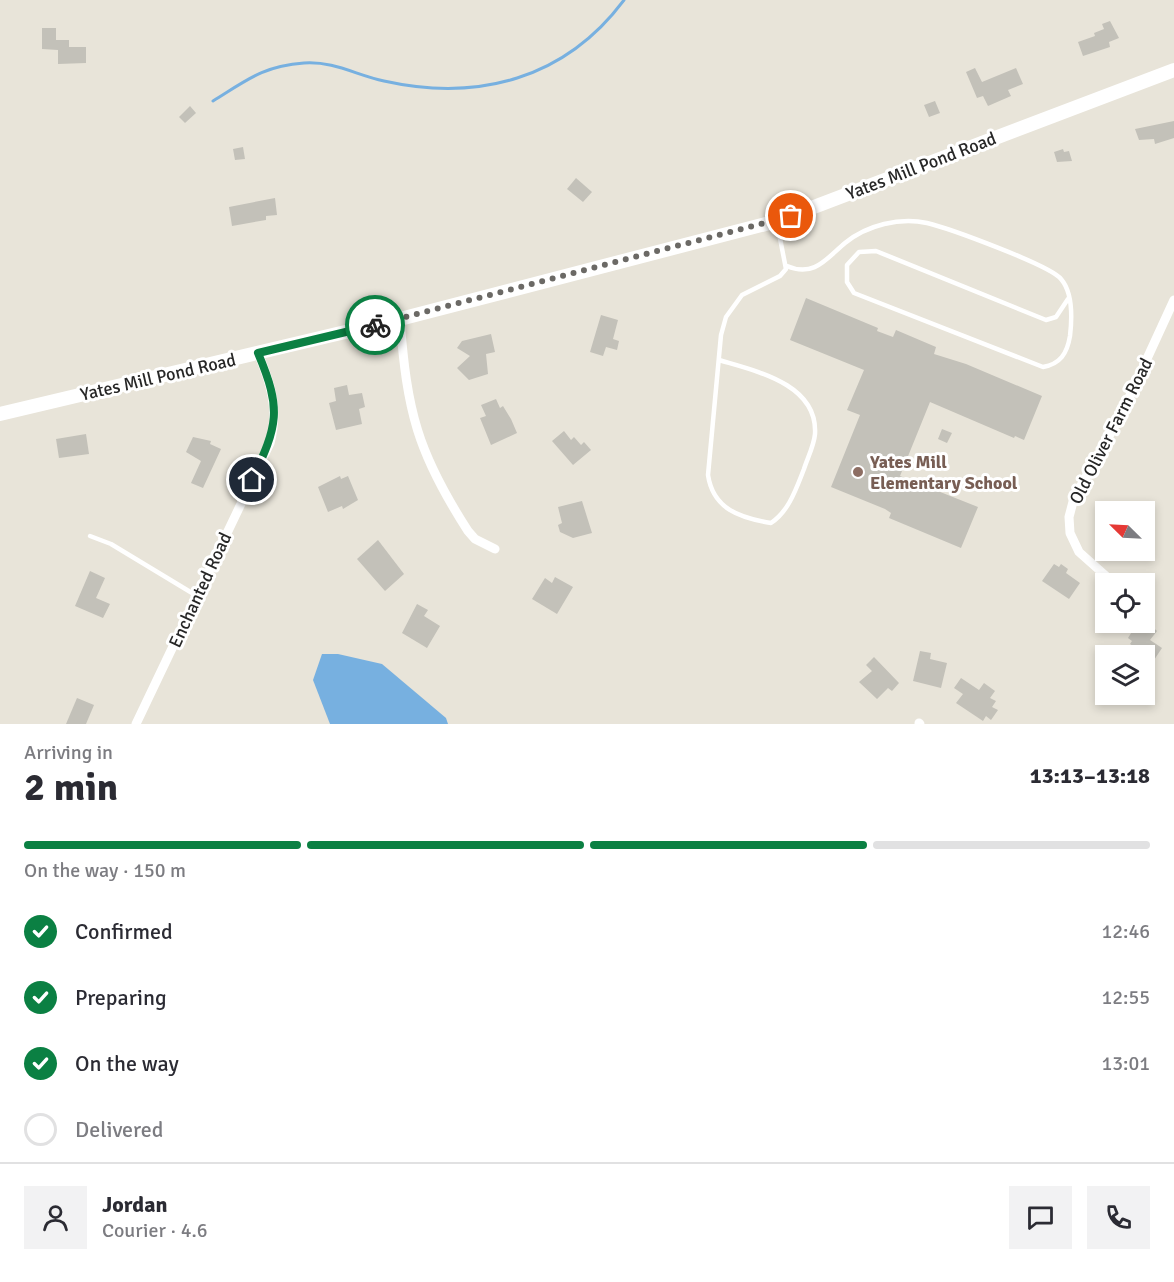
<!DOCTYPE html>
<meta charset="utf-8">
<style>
body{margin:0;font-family:Signika,sans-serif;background:#f2f2f3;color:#2b2b33;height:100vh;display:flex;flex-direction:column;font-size:22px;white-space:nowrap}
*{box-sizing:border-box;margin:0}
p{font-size:20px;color:#7c7c81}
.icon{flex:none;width:33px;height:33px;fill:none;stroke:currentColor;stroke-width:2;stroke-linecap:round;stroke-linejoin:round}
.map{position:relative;height:724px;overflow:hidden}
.sheet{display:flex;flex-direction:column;background:#fff;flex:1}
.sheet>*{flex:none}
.needle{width:39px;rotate:294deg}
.controls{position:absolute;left:1095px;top:501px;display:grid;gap:12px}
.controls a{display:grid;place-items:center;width:60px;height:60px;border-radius:0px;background:#fff;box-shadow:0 3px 9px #0003;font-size:30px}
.pin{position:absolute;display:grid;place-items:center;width:51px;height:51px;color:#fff;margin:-26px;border:3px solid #fff;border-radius:50%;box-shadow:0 2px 6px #0007}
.courier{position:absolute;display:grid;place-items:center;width:60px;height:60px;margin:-30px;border:4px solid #0b8043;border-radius:50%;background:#fff;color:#222;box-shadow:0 2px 8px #0007}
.headline em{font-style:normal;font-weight:700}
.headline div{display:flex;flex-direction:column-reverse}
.headline{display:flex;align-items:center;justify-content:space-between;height:102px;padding:0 24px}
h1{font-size:39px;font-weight:700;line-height:45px}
.bar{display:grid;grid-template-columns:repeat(4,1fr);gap:9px 6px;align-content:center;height:72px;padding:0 24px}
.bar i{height:8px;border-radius:4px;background:#e1e1e2}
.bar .current{background:#0b8043}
.bar p{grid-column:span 4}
.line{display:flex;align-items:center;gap:15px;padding:0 24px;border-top:2px solid #e1e1e2}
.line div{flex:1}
.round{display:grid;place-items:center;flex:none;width:63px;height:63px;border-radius:0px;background:#f2f2f3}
ol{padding:0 24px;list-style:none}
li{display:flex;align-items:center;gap:18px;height:66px}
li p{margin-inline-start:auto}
li .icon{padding:6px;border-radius:50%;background:#0b8043;color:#fff;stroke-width:4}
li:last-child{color:#7c7c81}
li i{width:33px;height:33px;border:3px solid #e1e1e2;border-radius:50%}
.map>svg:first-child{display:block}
.water{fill:#77b0e0}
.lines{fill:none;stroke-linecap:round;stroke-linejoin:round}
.stream{stroke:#77b0e0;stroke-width:3}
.building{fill:#c3c1b9}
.lane{stroke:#fff;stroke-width:4.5}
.street{stroke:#fff;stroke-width:9}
.secondary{stroke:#fff;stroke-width:14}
.done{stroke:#6b6965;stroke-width:6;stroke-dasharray:0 10.8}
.route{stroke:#0b8043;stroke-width:8}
.education-dot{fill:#8d6e63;stroke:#fff;stroke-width:2}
.labels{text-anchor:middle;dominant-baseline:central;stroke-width:6;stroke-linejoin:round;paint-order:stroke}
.street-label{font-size:18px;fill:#272727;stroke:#fff}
.education-label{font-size:18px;font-weight:bold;fill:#785e54;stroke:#fff;text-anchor:start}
</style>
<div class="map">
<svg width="1174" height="724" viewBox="0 0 1174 724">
<rect width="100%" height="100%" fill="#e8e4d9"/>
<polygon class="water" points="322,654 338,654 382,664 446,718 448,724 330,724 313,680"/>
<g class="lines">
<path class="stream" d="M213,101C247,80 263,66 304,63C334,61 356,75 384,81C478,102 565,79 624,0"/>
</g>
<g class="building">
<polygon points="1110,21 1119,38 1109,42 1110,47 1083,56 1078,42 1095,36 1094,33 1104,29 1102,24"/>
<polygon points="42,28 56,28 56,40 69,40 69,47 86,47 86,63 58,64 58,50 42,49"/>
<polygon points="975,68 982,82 1016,68 1023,84 1008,90 1011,96 988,106 983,96 977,98 966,72"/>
<polygon points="935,101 940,113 929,117 924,105"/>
<polygon points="190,106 196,113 185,123 179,117"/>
<polygon points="1174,121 1174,138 1155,144 1154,139 1139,140 1135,129"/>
<polygon points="243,147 245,159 235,160 233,149"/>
<polygon points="1063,149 1064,152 1069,151 1072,161 1057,162 1054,152"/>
<polygon points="576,178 592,192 583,202 567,189"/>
<polygon points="275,198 277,215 266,216 266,220 232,226 229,207"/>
<polygon points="806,298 878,328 877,331 893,337 896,330 936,347 934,354 966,364 1042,396 1024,440 1015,436 1014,438 930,402 900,476 978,507 961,548 889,518 891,513 885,509 831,487 860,415 847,410 864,370 790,340"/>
<polygon points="601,315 618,320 613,339 619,341 617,350 606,347 603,356 590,352"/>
<polygon points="491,334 495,352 486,354 488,374 469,380 457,368 470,356 457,348 462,341"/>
<polygon points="347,385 349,395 362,393 365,407 359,409 362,424 336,430 329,403 336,401 334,388"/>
<polygon points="496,399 500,408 503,406 511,419 517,433 491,445 480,418 486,416 481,405"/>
<polygon points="942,429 952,433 947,443 938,439"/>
<polygon points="564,431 571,440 574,437 581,445 584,442 591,450 573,465 552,441"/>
<polygon points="86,434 89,454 59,458 56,439"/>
<polygon points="193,437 211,441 210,444 221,449 203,488 191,483 201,461 186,452"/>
<polygon points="340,476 341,479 348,476 358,500 343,509 342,506 328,512 318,487"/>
<polygon points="582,501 592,533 573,538 560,532 558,525 562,523 558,507"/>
<polygon points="378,540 404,574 385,591 357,559"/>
<polygon points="1054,564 1059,567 1061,564 1068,569 1066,573 1080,583 1069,599 1042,581"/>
<polygon points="90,571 105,578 96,598 110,604 103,618 75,606"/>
<polygon points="555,577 573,587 557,614 532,599 545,578 552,583"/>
<polygon points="417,604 428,610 424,616 440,626 427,648 402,633"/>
<polygon points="1138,622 1147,622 1157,631 1150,640 1162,648 1154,660 1130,644 1132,641 1128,638"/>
<polygon points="920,651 931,653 930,659 947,663 941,688 913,681"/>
<polygon points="874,657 899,683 892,691 888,688 877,699 859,682 872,671 866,665"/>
<polygon points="961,678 979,690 984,683 995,691 990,698 996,701 992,707 998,710 991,720 986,716 983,721 956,703 963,694 954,688"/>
<polygon points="77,698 94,705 86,724 66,724"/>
</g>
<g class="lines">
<g class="lane">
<path d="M787,266C814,278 827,258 845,243C867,225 900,217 927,223C948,228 1050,265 1061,279C1073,293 1072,319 1070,336C1067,354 1060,364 1043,367L854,293L847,282V265L859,252L876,251L1046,320L1056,317L1068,299"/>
<path d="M719,360C756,371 818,384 815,434C814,446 807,459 804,469C796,489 789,511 771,523C740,518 713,509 708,475L721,335L726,317L742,295L780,276L786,269L777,223"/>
<polyline points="90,536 111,544 197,596"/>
</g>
<g class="street">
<path d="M400,319C407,411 417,452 468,531L475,539L495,549"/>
<polyline points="1115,584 1079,552 1070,533 1069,517 1074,498 1122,413 1174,300"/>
<polyline points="919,723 920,724"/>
<path d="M136,724L270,443C279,409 271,384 258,353"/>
</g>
<polyline class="secondary" points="0,414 400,319 777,221 1174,70"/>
</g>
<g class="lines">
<polyline class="done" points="375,325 791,216"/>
<path class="route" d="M252,480C278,425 282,410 258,353L375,325"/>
</g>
<circle class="education-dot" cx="858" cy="472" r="6"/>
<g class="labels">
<g class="street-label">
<text transform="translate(921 166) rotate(-21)">Yates Mill Pond Road</text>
<text transform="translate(158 377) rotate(-13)">Yates Mill Pond Road</text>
<text transform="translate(1111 431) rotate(-63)">Old Oliver Farm Road</text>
<text transform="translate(200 590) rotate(-65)">Enchanted Road</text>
</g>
<g class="education-label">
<text x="870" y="462">Yates Mill<tspan x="870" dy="21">Elementary School</tspan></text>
</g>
</g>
</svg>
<div class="controls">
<a><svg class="needle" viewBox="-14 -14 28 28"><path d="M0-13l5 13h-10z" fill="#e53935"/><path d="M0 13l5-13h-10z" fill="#7c7c81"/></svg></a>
<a><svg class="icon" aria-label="locate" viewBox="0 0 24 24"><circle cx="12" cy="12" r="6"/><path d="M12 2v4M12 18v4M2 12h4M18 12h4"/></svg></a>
<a><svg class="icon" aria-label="layers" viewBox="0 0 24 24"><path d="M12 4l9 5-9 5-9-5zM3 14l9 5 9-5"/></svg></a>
</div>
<div class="pin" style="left:791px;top:216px;background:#ea580c"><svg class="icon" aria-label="bag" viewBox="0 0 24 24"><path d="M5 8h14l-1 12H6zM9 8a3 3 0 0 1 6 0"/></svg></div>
<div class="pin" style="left:252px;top:480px;background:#1f2937"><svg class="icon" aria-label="home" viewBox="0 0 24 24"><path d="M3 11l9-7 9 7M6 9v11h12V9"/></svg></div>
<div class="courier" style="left:375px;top:325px"><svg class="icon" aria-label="bike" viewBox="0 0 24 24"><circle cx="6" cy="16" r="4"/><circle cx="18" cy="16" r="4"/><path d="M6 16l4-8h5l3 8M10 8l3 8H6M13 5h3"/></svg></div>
</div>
<section class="sheet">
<div class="headline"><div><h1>2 min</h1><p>Arriving in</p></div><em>13:13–13:18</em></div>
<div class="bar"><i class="current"></i><i class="current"></i><i class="current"></i><i></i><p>On the way · 150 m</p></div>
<ol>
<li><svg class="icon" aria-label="check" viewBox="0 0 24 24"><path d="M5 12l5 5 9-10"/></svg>Confirmed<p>12:46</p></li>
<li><svg class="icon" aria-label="check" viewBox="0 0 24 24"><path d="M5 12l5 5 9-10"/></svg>Preparing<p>12:55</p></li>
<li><svg class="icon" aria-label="check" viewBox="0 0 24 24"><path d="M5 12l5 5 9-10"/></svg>On the way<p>13:01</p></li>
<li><i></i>Delivered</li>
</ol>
<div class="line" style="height:108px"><a class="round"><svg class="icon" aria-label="person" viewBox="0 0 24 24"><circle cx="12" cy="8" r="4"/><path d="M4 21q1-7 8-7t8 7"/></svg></a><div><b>Jordan</b><p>Courier · 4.6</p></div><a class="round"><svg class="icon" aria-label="chat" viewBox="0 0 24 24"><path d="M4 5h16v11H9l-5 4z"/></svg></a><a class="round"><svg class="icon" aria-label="phone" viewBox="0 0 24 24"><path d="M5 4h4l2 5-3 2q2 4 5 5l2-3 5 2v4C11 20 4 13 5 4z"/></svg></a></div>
</section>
